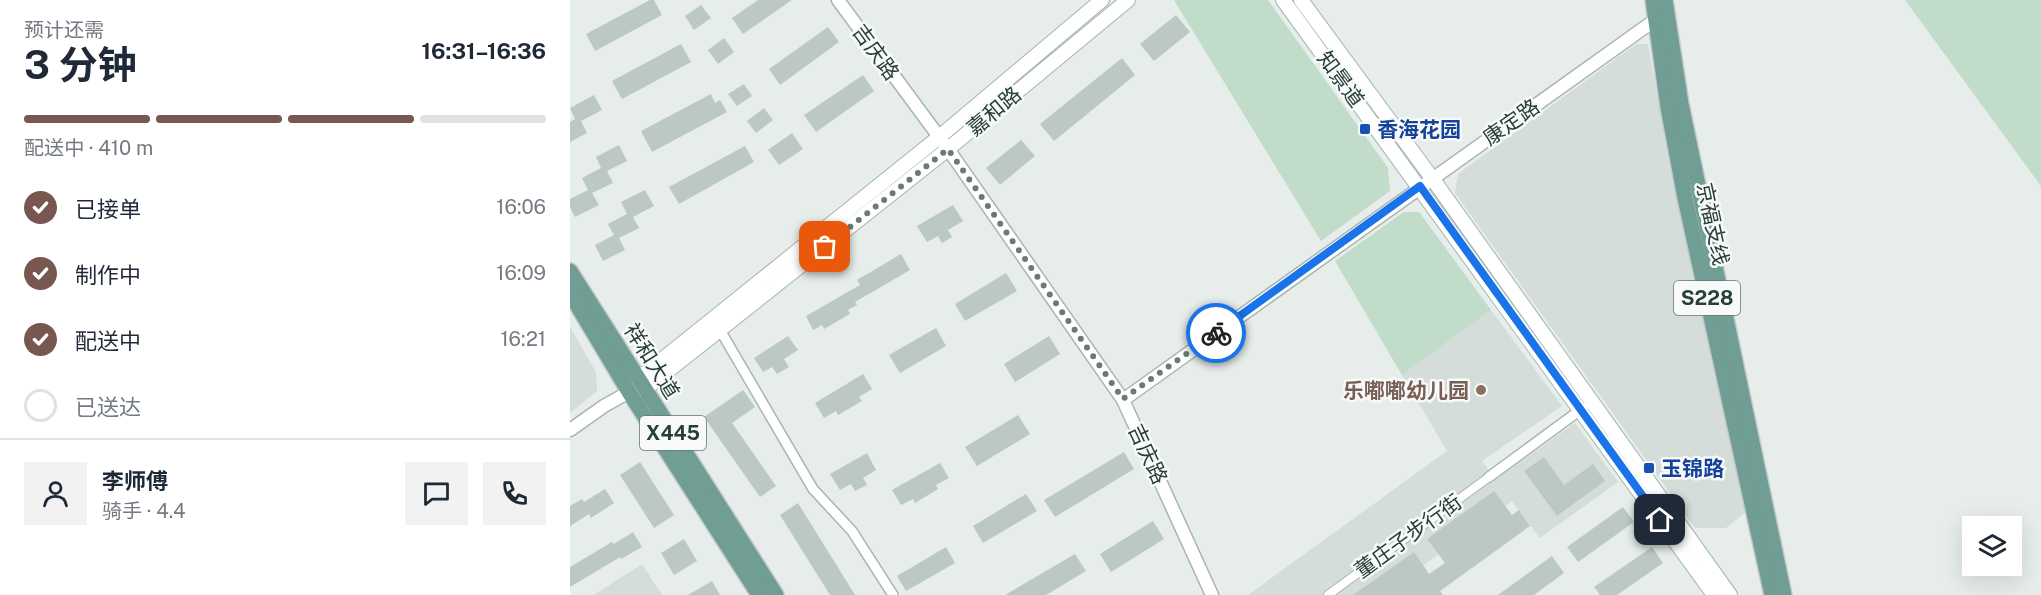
<!DOCTYPE html>
<html lang="zh">
<meta charset="utf-8">
<style>
body{margin:0;font-family:"Public Sans","Noto Sans SC",sans-serif;background:#f2f2f3;color:#1f2937;height:100vh;display:flex;flex-direction:column;font-size:22px;white-space:nowrap}
*{box-sizing:border-box;margin:0}
p{font-size:20px;color:#747a83}
.icon{flex:none;width:33px;height:33px;fill:none;stroke:currentColor;stroke-width:2;stroke-linecap:round;stroke-linejoin:round}
.map{position:relative;flex:1;overflow:hidden}
.details{display:flex;flex-direction:column;background:#fff;width:570px}
.details>*{flex:none}
.fabs{position:absolute;left:1392px;top:516px;display:grid;gap:12px}
.fabs a{display:grid;place-items:center;width:60px;height:60px;border-radius:0px;background:#fff;box-shadow:0 6px 24px #0002;font-size:30px}
.pin{position:absolute;display:grid;place-items:center;width:51px;height:51px;color:#fff;margin:-26px;border-radius:12px;box-shadow:0 3px 9px #0006}
.courier{position:absolute;display:grid;place-items:center;width:60px;height:60px;margin:-30px;border:4px solid #1a73e8;border-radius:50%;background:#fff;color:#222;box-shadow:0 2px 8px #0007}
.summary em{font-style:normal;font-weight:700}
.summary div{display:flex;flex-direction:column-reverse}
.summary{display:flex;align-items:center;justify-content:space-between;height:102px;padding:0 24px}
h1{font-size:39px;font-weight:700;line-height:45px}
.bar{display:grid;grid-template-columns:repeat(4,1fr);gap:9px 6px;align-content:center;height:72px;padding:0 24px}
.bar i{height:8px;border-radius:4px;background:#e0e1e3}
.bar .on{background:#775750}
.bar p{grid-column:span 4}
.line{display:flex;align-items:center;gap:15px;padding:0 24px;border-top:2px solid #e0e1e3}
.line div{flex:1}
.round{display:grid;place-items:center;flex:none;width:63px;height:63px;border-radius:0px;background:#f2f2f3}
ol{padding:0 24px;list-style:none}
li{display:flex;align-items:center;gap:18px;height:66px}
li p{margin-inline-start:auto}
li .icon{padding:6px;border-radius:50%;background:#775750;color:#fff;stroke-width:4}
li:last-child{color:#747a83}
li i{width:33px;height:33px;border:3px solid #e0e1e3;border-radius:50%}
main{display:flex;flex:1;min-height:0}
.map>svg:first-child{display:block}
.built{fill:#d4ddda}
.green{fill:#c2dcca}
.building{fill:#bcc8c4}
.lines{fill:none;stroke-linecap:round;stroke-linejoin:round}
.pedestrian-casing{stroke:#a9b5b2;stroke-width:10}
.minor-casing{stroke:#a9b5b2;stroke-width:12}
.tertiary-casing{stroke:#a9b5b2;stroke-width:15}
.secondary-casing{stroke:#a3b5af;stroke-width:16}
.primary-casing{stroke:#c3c9c8;stroke-width:18}
.pedestrian{stroke:#fff;stroke-width:8}
.minor{stroke:#fff;stroke-width:9}
.tertiary{stroke:#fff;stroke-width:12}
.secondary{stroke:#fff;stroke-width:14}
.primary{stroke:#709e94;stroke-width:15}
.done{stroke:#6a7b77;stroke-width:6;stroke-dasharray:0 10.8}
.route{stroke:#1a73e8;stroke-width:8}
.transit-dot{fill:#1a4fb4;stroke:#f7faf8;stroke-width:2}
.education-dot{fill:#8d6e63;stroke:#f7faf8;stroke-width:2}
.labels{text-anchor:middle;dominant-baseline:central;stroke-width:5;stroke-linejoin:round;paint-order:stroke}
.shield{fill:#f7faf8;stroke:#657672;stroke-width:1.5}
.shield-label{font-size:20px;font-weight:bold;fill:#273e39}
.street-label{font-size:21px;fill:#273e39;stroke:#f7faf8}
.transit-label{font-size:21px;font-weight:bold;fill:#164399;stroke:#f7faf8;text-anchor:start}
.education-label{font-size:21px;font-weight:bold;fill:#785e54;stroke:#f7faf8;text-anchor:end}
</style>
<main>
<section class="details">
<div class="summary"><div><h1>3 分钟</h1><p>预计还需</p></div><em>16:31–16:36</em></div>
<div class="bar"><i class="on"></i><i class="on"></i><i class="on"></i><i></i><p>配送中 · 410 m</p></div>
<ol>
<li><svg class="icon" aria-label="check" viewBox="0 0 24 24"><path d="M5 12l5 5 9-10"/></svg>已接单<p>16:06</p></li>
<li><svg class="icon" aria-label="check" viewBox="0 0 24 24"><path d="M5 12l5 5 9-10"/></svg>制作中<p>16:09</p></li>
<li><svg class="icon" aria-label="check" viewBox="0 0 24 24"><path d="M5 12l5 5 9-10"/></svg>配送中<p>16:21</p></li>
<li><i></i>已送达</li>
</ol>
<div class="line" style="height:108px"><a class="round"><svg class="icon" aria-label="person" viewBox="0 0 24 24"><circle cx="12" cy="8" r="4"/><path d="M4 21q1-7 8-7t8 7"/></svg></a><div><b>李师傅</b><p>骑手 · 4.4</p></div><a class="round"><svg class="icon" aria-label="chat" viewBox="0 0 24 24"><path d="M4 5h16v11H9l-5 4z"/></svg></a><a class="round"><svg class="icon" aria-label="phone" viewBox="0 0 24 24"><path d="M5 4h4l2 5-3 2q2 4 5 5l2-3 5 2v4C11 20 4 13 5 4z"/></svg></a></div>
</section>
<div class="map">
<svg width="1471" height="595" viewBox="0 0 1471 595">
<rect width="100%" height="100%" fill="#e6edeb"/>
<g class="built">
<polygon points="1066,44 1078,44 1102,180 1177,511 1156,528 1125,528 885,193 888,174"/>
<polygon points="921,310 992,406 912,461 926,479 1005,423 1048,482 970,538 942,501 812,595 678,595 877,451 832,375"/>
<polygon points="0,327 26,372 27,391 0,413"/>
<polygon points="72,564 92,595 24,595"/>
</g>
<g class="green">
<polygon points="604,0 698,0 818,168 820,191 751,241"/>
<polygon points="1335,0 1471,0 1471,186"/>
<polygon points="834,212 849,212 921,310 832,375 765,261"/>
</g>
<g class="building">
<polygon points="80,0 84,0 92,15 25,51 16,34"/>
<polygon points="188,0 222,0 173,34 162,18"/>
<polygon points="131,5 141,18 124,30 115,16"/>
<polygon points="606,15 620,32 584,61 570,44"/>
<polygon points="258,27 269,42 210,85 199,69"/>
<polygon points="154,38 164,52 148,64 138,50"/>
<polygon points="111,44 121,62 52,99 42,81"/>
<polygon points="552,58 565,75 484,141 470,124"/>
<polygon points="293,75 304,91 246,132 234,115"/>
<polygon points="174,84 182,96 167,106 158,94"/>
<polygon points="141,94 145,103 150,100 157,112 82,152 71,131"/>
<polygon points="24,95 32,110 11,121 17,133 0,142 0,122 5,119 0,108"/>
<polygon points="194,108 203,120 186,133 177,121"/>
<polygon points="222,133 233,149 209,165 198,150"/>
<polygon points="451,140 465,156 430,185 416,168"/>
<polygon points="49,145 57,161 37,171 43,183 22,193 29,205 5,217 0,207 0,199 18,190 12,178 31,168 26,157"/>
<polygon points="175,146 184,162 109,204 99,187"/>
<polygon points="75,190 84,206 63,217 69,228 49,238 55,250 33,261 25,245 44,235 38,224 57,214 51,202"/>
<polygon points="383,205 393,221 378,230 382,237 372,243 368,236 357,242 347,226"/>
<polygon points="331,254 340,270 285,302 287,305 278,310 280,314 254,329 252,325 243,330 236,316 290,285 287,280"/>
<polygon points="436,273 447,291 395,321 385,304"/>
<polygon points="366,328 376,346 330,373 319,355"/>
<polygon points="218,336 228,350 214,359 219,367 207,374 202,367 193,372 184,358"/>
<polygon points="479,336 490,354 445,382 434,364"/>
<polygon points="293,374 302,389 289,397 292,401 268,415 266,411 254,418 245,403"/>
<polygon points="173,390 185,407 162,423 206,486 190,497 134,417"/>
<polygon points="448,415 460,434 407,466 395,447"/>
<polygon points="554,452 564,469 485,517 474,500"/>
<polygon points="297,453 306,470 293,478 297,485 285,491 281,484 270,490 260,474"/>
<polygon points="974,457 994,485 1023,464 1035,481 987,516 954,471"/>
<polygon points="70,462 104,515 84,528 50,475"/>
<polygon points="370,463 379,478 366,485 368,489 345,503 343,499 331,505 322,490"/>
<polygon points="35,489 44,503 21,518 19,514 0,526 0,506 12,499 14,502"/>
<polygon points="924,491 942,515 949,510 960,526 870,591 873,595 783,595 844,552 859,574 875,563 857,539"/>
<polygon points="456,494 467,511 413,543 403,526"/>
<polygon points="228,503 285,595 260,595 210,515"/>
<polygon points="1053,507 1064,522 1008,562 997,547"/>
<polygon points="583,521 594,539 541,572 530,554"/>
<polygon points="63,532 72,547 51,559 50,557 0,587 0,567 42,542 44,544"/>
<polygon points="114,539 127,561 104,575 91,553"/>
<polygon points="376,547 385,563 336,591 327,576"/>
<polygon points="1082,547 1093,563 1047,595 1030,595 1024,587"/>
<polygon points="505,554 516,571 476,595 435,595"/>
<polygon points="982,556 994,573 964,595 928,595"/>
<polygon points="142,581 150,595 118,595"/>
</g>
<g class="lines">
<defs>
<polyline id="pedestrian" points="758,595 919,477"/>
<g id="minor">
<polyline points="150,330 243,489 282,531 323,595"/>
<polyline points="919,477 1013,408"/>
</g>
<g id="tertiary">
<polyline points="268,0 378,149 553,400 642,595"/>
<polyline points="553,400 1092,15"/>
<polyline points="0,430 34,406 59,392"/>
</g>
<g id="secondary">
<polyline points="713,0 1144,595"/>
<polyline points="731,0 862,178 1160,595"/>
<polyline points="62,388 68,379 368,138 532,0"/>
<polyline points="67,391 75,389 378,149 558,0"/>
</g>
<g id="primary">
<polyline points="1083,0 1098,107 1115,198 1202,595"/>
<polyline points="1095,0 1111,104 1214,595"/>
<polyline points="0,271 206,595"/>
<polyline points="0,293 59,392 189,595"/>
</g>
</defs>
<use href="#pedestrian" class="pedestrian-casing"/>
<use href="#minor" class="minor-casing"/>
<use href="#tertiary" class="tertiary-casing"/>
<use href="#secondary" class="secondary-casing"/>
<use href="#primary" class="primary-casing"/>
<use href="#pedestrian" class="pedestrian"/>
<use href="#minor" class="minor"/>
<use href="#tertiary" class="tertiary"/>
<use href="#secondary" class="secondary"/>
<use href="#primary" class="primary"/>
</g>
<g class="lines">
<polyline class="done" points="255,247 378,149 553,399 646,333"/>
<polyline class="route" points="646,333 850,186 1090,520"/>
</g>
<g class="transit-dot">
<rect x="789" y="123" width="12" height="12" rx="3"/>
<rect x="1073" y="462" width="12" height="12" rx="3"/>
</g>
<circle class="education-dot" cx="911" cy="390" r="6"/>
<g class="labels">
<g class="shield">
<rect x="1104" y="281" width="66" height="34" rx="4.5"/>
<rect x="70" y="416" width="66" height="34" rx="4.5"/>
</g>
<g class="shield-label">
<text x="1137" y="298">S228</text>
<text x="103" y="433">X445</text>
</g>
<g class="street-label">
<text transform="translate(306 52) rotate(54)">吉庆路</text>
<text transform="translate(771 79) rotate(54)">知景道</text>
<text transform="translate(424 111) rotate(-40)">嘉和路</text>
<text transform="translate(941 122) rotate(-35)">康定路</text>
<text transform="translate(1143 224) rotate(78)">京福支线</text>
<text transform="translate(82 361) rotate(58)">祥和大道</text>
<text transform="translate(578 454) rotate(65)">吉庆路</text>
<text transform="translate(838 536) rotate(-36)">董庄子步行街</text>
</g>
<g class="transit-label">
<text x="807" y="129">香海花园</text>
<text x="1091" y="468">玉锦路</text>
</g>
<g class="education-label">
<text x="899" y="390">乐嘟嘟幼儿园</text>
</g>
</g>
</svg>
<div class="fabs">
<a><svg class="icon" aria-label="layers" viewBox="0 0 24 24"><path d="M12 4l9 5-9 5-9-5zM3 14l9 5 9-5"/></svg></a>
</div>
<div class="pin" style="left:255px;top:247px;background:#ea580c"><svg class="icon" aria-label="bag" viewBox="0 0 24 24"><path d="M5 8h14l-1 12H6zM9 8a3 3 0 0 1 6 0"/></svg></div>
<div class="pin" style="left:1090px;top:520px;background:#1f2937"><svg class="icon" aria-label="home" viewBox="0 0 24 24"><path d="M3 11l9-7 9 7M6 9v11h12V9"/></svg></div>
<div class="courier" style="left:646px;top:333px"><svg class="icon" aria-label="bike" viewBox="0 0 24 24"><circle cx="6" cy="16" r="4"/><circle cx="18" cy="16" r="4"/><path d="M6 16l4-8h5l3 8M10 8l3 8H6M13 5h3"/></svg></div>
</div>
</main>
